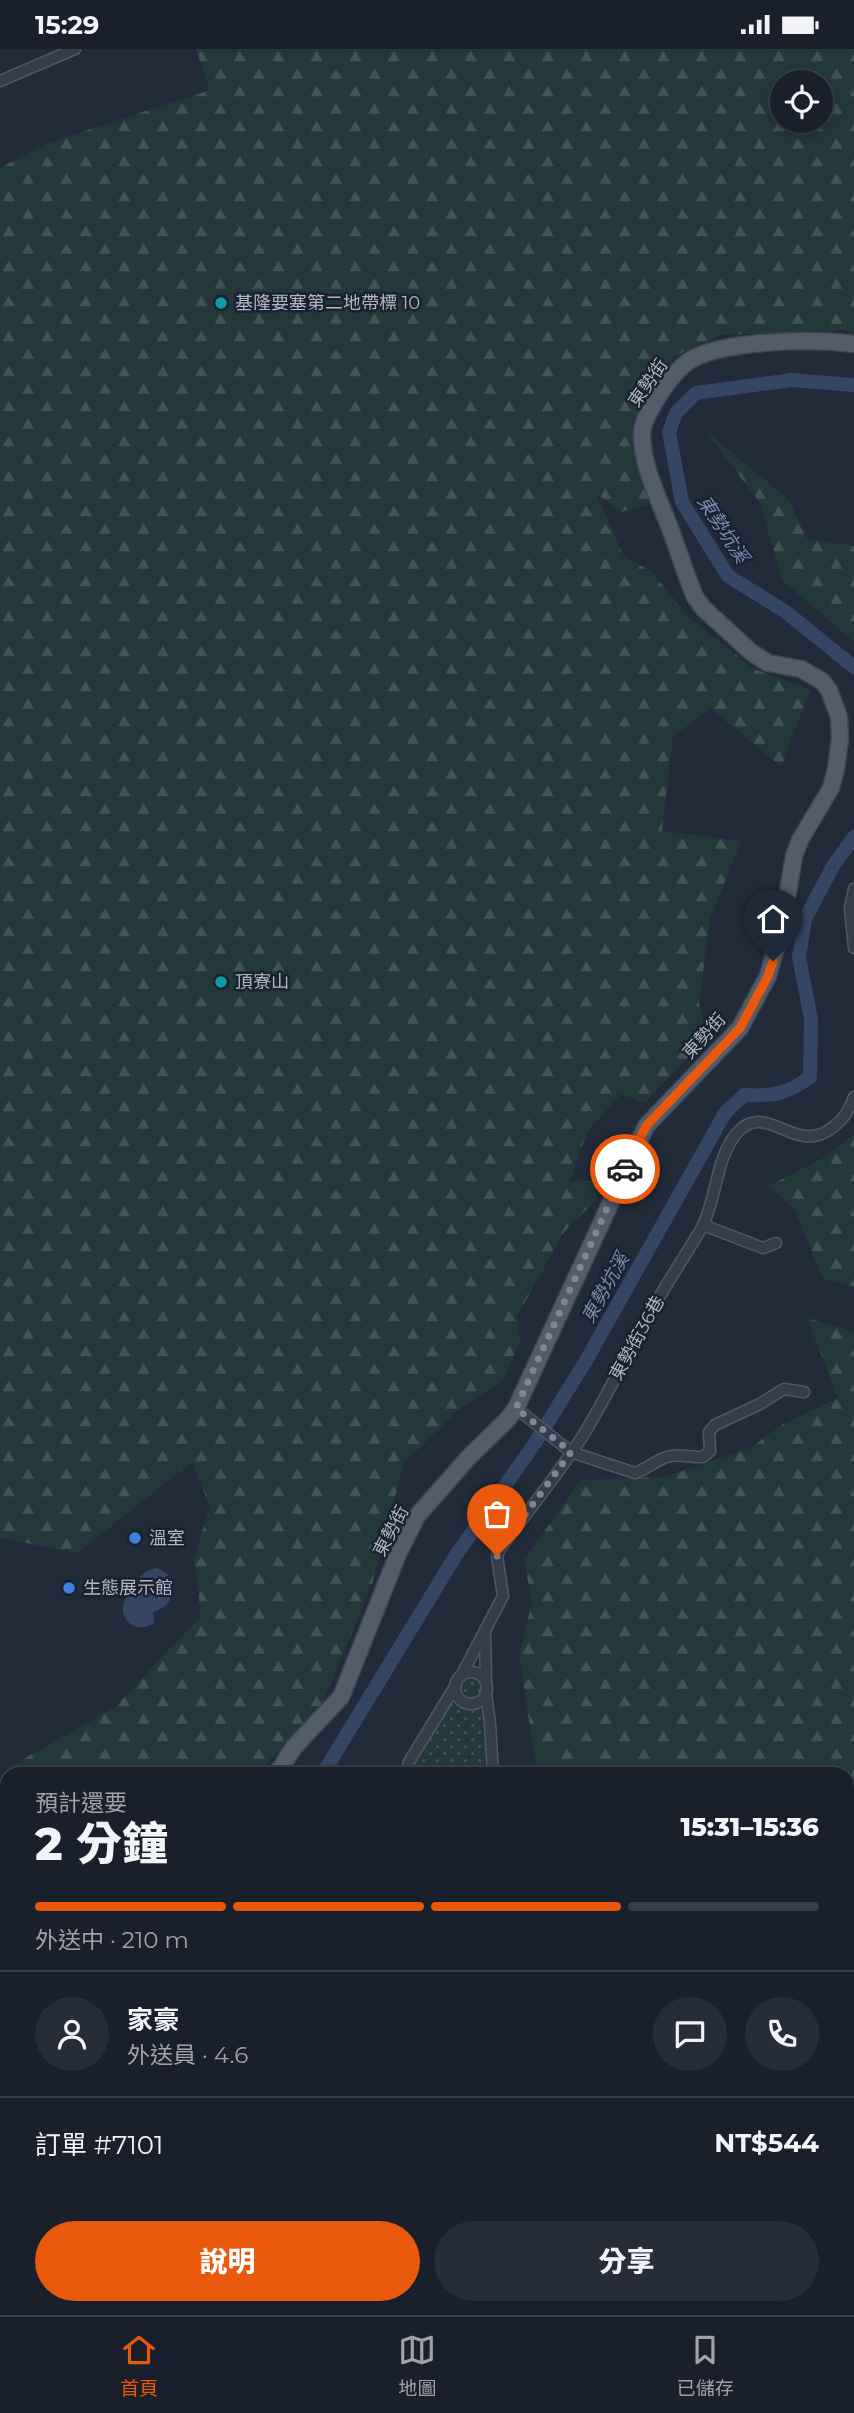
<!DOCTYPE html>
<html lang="zh-TW">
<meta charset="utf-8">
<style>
body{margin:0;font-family:Montserrat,"Noto Sans TC",sans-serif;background:#262d38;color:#f1f3f6;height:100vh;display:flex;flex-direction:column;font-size:26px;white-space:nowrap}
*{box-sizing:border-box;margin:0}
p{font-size:23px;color:#9fa3a9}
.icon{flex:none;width:38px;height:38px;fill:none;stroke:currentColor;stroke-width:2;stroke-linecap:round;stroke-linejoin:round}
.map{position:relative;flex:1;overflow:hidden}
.panel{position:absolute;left:0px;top:1718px;width:854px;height:548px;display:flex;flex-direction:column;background:#19202c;border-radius:21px 21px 0 0;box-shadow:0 4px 10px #0003,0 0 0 2px #373e48}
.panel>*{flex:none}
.buttons{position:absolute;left:770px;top:21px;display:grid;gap:14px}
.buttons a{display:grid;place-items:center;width:63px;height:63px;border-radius:50%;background:#19202c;box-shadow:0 4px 10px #0003,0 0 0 2px #373e48;font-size:35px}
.pin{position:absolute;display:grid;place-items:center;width:60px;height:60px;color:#fff;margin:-72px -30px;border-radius:50% 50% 50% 0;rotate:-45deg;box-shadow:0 0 7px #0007}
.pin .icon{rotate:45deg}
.courier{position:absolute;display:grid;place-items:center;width:70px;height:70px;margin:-35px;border:5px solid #ea580c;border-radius:50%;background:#fff;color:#222;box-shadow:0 2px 9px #0007}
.head em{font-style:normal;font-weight:800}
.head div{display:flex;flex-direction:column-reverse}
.head{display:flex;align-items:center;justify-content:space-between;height:119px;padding:0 35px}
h1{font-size:46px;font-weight:800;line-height:52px}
.bar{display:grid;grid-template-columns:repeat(4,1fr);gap:10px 7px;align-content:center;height:84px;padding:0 35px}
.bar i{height:9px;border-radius:5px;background:#373e48}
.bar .selected{background:#ea580c}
.bar p{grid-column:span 4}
.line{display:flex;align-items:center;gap:18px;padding:0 35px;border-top:2px solid #373e48}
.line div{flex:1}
.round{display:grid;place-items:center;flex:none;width:74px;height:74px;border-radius:37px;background:#262d38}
.button{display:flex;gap:14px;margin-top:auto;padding:14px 35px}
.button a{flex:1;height:80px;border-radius:42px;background:#ea580c;color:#fff;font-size:28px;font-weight:800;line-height:80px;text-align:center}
.button a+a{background:#262d38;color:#f1f3f6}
.status{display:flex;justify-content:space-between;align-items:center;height:49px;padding:0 35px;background:#19202c;direction:ltr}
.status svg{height:19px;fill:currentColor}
.tabs{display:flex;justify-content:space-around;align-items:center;height:98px;border-top:2px solid #373e48;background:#19202c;font-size:19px;color:#9fa3a9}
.tabs a{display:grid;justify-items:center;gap:4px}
.tabs .selected{color:#ea580c}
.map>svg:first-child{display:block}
.grass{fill:url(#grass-dots)}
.forest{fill:url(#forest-firs);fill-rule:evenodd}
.water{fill:#344662}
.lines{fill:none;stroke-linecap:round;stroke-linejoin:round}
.stream{stroke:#344662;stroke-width:2.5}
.river{stroke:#344662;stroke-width:14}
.street-casing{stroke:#505865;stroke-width:13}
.secondary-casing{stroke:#505865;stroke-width:18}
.primary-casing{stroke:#3e4654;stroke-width:19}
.street{stroke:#353d4b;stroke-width:10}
.secondary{stroke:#424c5e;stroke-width:14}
.primary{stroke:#525c6b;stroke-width:16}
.done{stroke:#7e8796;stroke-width:7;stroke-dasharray:0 12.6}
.route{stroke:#ea580c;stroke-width:9}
.culture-dot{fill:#0f9aa8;stroke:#1a222f;stroke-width:2.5}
.shop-dot{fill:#3f7fe0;stroke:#1a222f;stroke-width:2.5}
.labels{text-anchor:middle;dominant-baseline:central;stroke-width:5;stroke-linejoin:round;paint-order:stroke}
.poi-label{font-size:18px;fill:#b0b8c7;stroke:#1a222f;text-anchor:start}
.street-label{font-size:18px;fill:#b0b8c7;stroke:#1a222f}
.water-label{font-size:19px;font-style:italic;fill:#768db0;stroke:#1a222f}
</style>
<div class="status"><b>15:29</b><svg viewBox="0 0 49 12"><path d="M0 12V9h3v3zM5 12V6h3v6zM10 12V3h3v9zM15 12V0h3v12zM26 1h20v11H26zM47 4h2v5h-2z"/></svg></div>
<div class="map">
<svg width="854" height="2266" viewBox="0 0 854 2266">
<defs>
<pattern id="grass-dots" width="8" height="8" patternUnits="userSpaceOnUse" patternTransform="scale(1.75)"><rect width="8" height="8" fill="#23383b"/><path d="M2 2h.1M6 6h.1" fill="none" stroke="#405356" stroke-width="1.8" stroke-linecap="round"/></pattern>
<pattern id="forest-firs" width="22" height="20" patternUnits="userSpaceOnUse" patternTransform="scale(1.75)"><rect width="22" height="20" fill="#23383b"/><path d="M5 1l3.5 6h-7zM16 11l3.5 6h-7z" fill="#405356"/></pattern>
</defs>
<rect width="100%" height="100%" fill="#212b3a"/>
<g class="grass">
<circle cx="471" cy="1639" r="11"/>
<polygon points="451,1655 480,1661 484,1667 486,1725 411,1725"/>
</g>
<g class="forest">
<path d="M196,0H854V283L841,281L720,286L671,309L632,376L649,455L621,463L596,444L624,508L651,522L689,568L754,620L811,641L800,666L782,718L711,660L673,687L662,782L741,792L710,870L699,954L707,989L644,1054L621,1045L587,1083L570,1132H599L597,1150L564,1183L517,1267L520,1292L503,1331L455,1364L404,1414L372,1535L317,1668L255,1725H8L11,1717L114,1659L201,1567L194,1508L210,1458L192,1413L77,1504L0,1489V119L48,94L210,41ZM782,33H821V72H782Z"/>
<polygon points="706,382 789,451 807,490 854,497 854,593 782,531 760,454"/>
<polygon points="854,1085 854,1238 823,1230 794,1160 768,1137 827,1107"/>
<polygon points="807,1269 854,1283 854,2266 792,2266 802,2259 847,2259 847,1726 537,1725 519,1606 532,1553 524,1512 580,1431 664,1428 750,1399 783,1375 838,1349"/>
<path d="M7,1727V1790C0,1767 0,1751 7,1727Z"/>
<polygon points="7,2124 7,2259 94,2259 92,2266 0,2266 0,2127"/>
<polygon points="684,2259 795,2259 785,2266 675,2266"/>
</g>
<path class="water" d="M155,1519C174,1522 179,1546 164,1558C160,1560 156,1561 153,1563L154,1574C143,1582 126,1579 123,1563C121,1549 140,1521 155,1519Z"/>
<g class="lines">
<g class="stream">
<polyline points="847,2252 854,2247"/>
<polyline points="835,2266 835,2259"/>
</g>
<g class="river">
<polyline points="854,336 792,331 696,344 676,364 669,383 682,453 728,527 786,563 854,618"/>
<path d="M322,1726L456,1506L535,1394L587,1310L725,1064L744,1046C773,1047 786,1046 810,1028L811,970L799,908L805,870L833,817L854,788"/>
<polyline points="847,1956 854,1955"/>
<polyline points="546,2259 547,2266"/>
<polyline points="111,2266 112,2259"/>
</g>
<defs>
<g id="street">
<polyline points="0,32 75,0"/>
<polyline points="854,840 850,859 854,899"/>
<polyline points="703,1176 763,1199 776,1194"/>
<path d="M516,1359L571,1403L635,1424C647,1420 656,1411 667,1408C679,1404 691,1409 703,1408L710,1402L709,1383L715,1376L760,1355L784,1340L804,1343"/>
<polyline points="485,1585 486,1633"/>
<circle cx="471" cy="1639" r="16"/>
<path d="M461,1627L503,1547L497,1507L500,1500C527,1463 557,1427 582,1388C607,1348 628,1303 651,1262C667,1234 685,1207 701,1180C717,1151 715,1111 736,1085C765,1050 793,1105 829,1081C842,1072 848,1064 854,1048"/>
<polyline points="486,1644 490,1674 493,1726"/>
<polyline points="406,1726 409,1713 456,1636"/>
<polyline points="0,1803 7,1823"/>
<polyline points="0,1994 7,1991"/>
<polyline points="847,2219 854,2221"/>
<polyline points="197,2266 199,2259"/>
<polyline points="659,2266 667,2259"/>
</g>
<polyline id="secondary" points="272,2266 279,2259"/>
<g id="primary">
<path d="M276,1726L294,1698L341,1648L398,1505L417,1467L469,1408L508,1370L516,1359L646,1077L740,979L768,927L782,878L794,807L800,791L831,739L836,720L840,689L839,668L829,641L822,632L801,620L768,614L751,603L704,560L695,548C686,526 679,504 671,482C660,452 642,418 642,385C642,373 650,362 656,351C663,339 675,323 686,314C715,291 818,289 854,295"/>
<polyline points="0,1876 7,1872"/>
</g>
</defs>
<use href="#street" class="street-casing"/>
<use href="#secondary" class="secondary-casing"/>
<use href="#primary" class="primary-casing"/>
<use href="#street" class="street"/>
<use href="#secondary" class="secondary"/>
<use href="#primary" class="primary"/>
</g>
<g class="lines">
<polyline class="done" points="497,1507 500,1500 571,1403 516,1359 625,1120"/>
<polyline class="route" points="625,1120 646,1077 740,979 768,927 773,912"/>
</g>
<g class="culture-dot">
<circle cx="221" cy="254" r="7"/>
<circle cx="221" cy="933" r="7"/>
</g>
<g class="shop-dot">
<circle cx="135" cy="1489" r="7"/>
<circle cx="69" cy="1539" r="7"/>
</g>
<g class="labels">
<g class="poi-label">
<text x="235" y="254">基隆要塞第二地帶標 10</text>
<text x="235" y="933">頂寮山</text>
<text x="149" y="1489">溫室</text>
<text x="83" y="1539">生態展示館</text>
</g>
<g class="street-label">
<text transform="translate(648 334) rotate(-55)">東勢街</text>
<text transform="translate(704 987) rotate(-48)">東勢街</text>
<text transform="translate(637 1289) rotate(-61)">東勢街36巷</text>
<text transform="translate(391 1482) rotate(-62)">東勢街</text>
</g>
<g class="water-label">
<text transform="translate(723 480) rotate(57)">東勢坑溪</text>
<text transform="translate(605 1239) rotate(-61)">東勢坑溪</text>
</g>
</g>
</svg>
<div class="buttons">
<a><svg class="icon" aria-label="locate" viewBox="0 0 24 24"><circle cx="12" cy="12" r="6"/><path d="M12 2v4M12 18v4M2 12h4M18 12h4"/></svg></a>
</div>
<div class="pin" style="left:497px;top:1507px;background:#ea580c"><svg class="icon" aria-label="bag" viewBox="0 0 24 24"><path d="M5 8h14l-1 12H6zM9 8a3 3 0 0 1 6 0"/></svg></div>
<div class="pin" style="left:773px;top:912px;background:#1f2937"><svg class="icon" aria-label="home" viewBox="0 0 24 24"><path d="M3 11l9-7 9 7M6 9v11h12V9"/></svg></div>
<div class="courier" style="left:625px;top:1120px"><svg class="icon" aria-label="car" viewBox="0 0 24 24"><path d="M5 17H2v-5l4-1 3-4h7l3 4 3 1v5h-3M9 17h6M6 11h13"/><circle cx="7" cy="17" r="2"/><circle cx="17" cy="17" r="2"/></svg></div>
<section class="panel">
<div class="head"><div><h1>2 分鐘</h1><p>預計還要</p></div><em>15:31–15:36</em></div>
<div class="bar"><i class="selected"></i><i class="selected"></i><i class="selected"></i><i></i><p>外送中 · 210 m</p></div>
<div class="line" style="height:126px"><a class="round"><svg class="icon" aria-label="person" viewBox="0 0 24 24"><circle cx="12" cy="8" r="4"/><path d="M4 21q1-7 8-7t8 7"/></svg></a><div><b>家豪</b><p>外送員 · 4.6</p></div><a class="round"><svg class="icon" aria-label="chat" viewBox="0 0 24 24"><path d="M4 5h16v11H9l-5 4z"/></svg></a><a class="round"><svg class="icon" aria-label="phone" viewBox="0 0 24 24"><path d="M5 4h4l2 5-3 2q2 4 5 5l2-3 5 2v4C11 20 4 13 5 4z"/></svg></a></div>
<div class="line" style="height:91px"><div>訂單 #7101</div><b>NT$544</b></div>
<div class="button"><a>說明</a><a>分享</a></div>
</section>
</div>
<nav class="tabs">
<a class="selected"><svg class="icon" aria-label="home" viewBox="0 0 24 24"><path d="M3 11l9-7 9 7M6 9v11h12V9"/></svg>首頁</a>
<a><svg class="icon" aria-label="map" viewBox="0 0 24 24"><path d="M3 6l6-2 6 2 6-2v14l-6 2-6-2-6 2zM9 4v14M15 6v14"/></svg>地圖</a>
<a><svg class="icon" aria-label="saved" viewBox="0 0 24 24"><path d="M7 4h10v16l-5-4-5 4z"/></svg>已儲存</a>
</nav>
